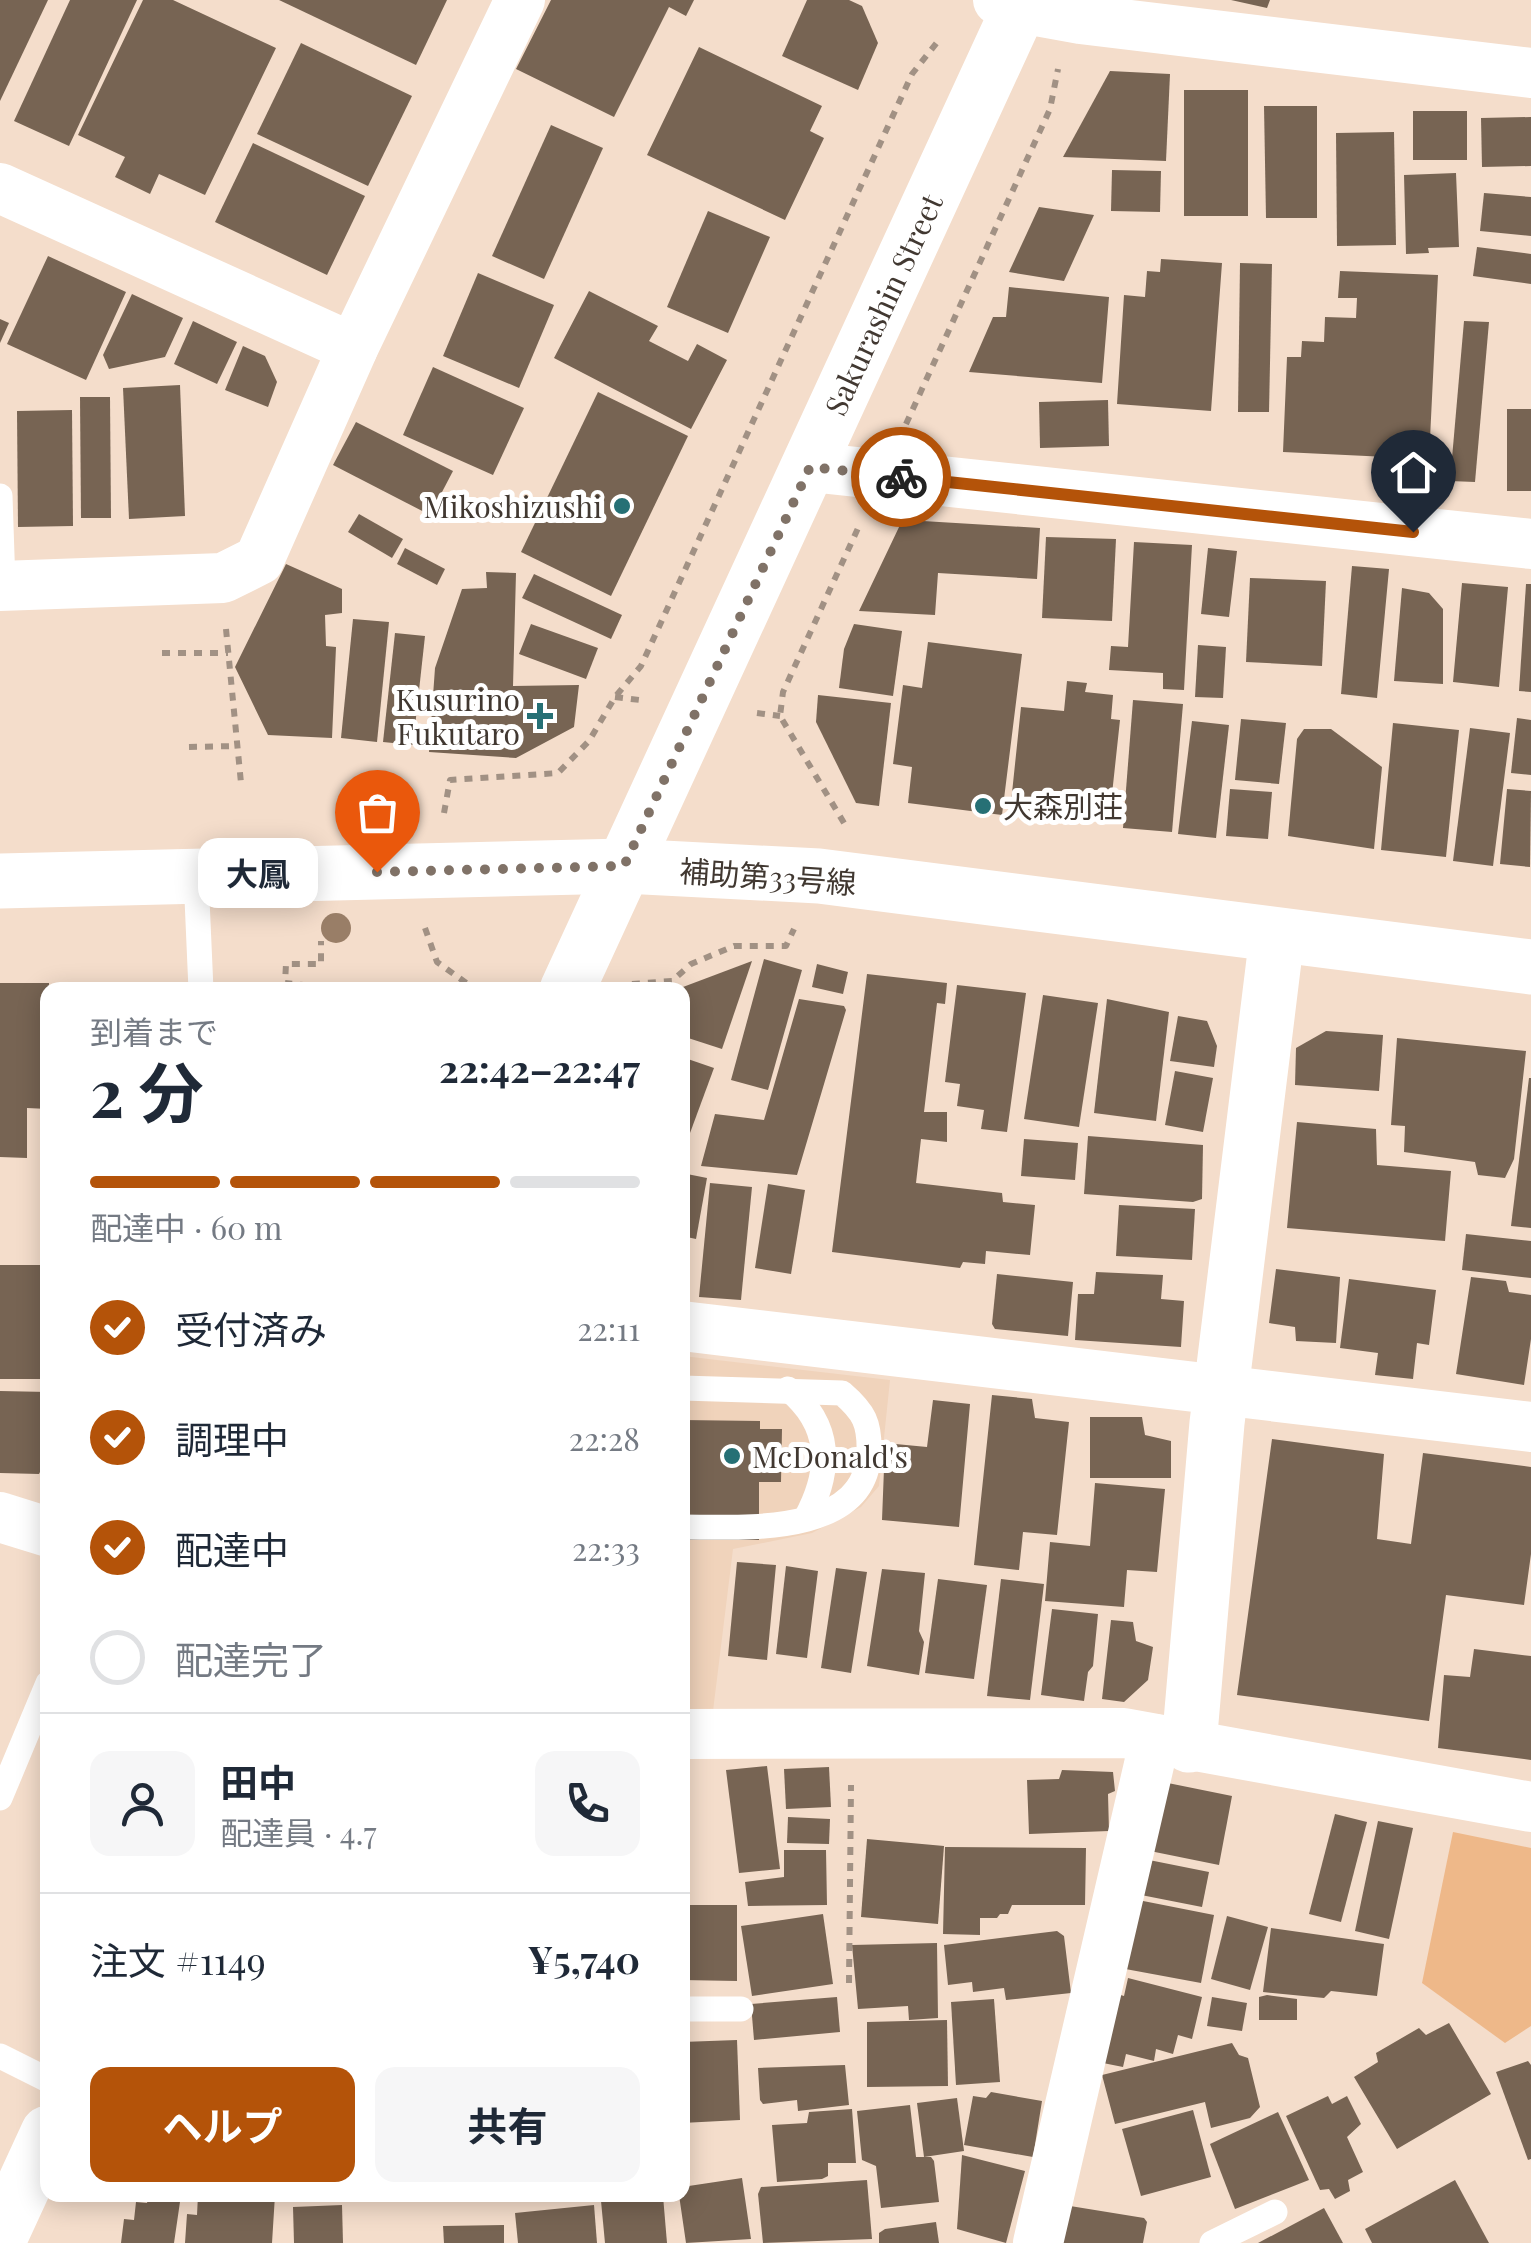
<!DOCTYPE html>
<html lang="ja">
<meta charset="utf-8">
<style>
body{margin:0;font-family:"Playfair Display","Noto Sans JP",serif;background:#f6f6f7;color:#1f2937;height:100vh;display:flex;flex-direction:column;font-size:38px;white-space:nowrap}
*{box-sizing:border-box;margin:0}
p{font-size:32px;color:#747a83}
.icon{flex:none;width:55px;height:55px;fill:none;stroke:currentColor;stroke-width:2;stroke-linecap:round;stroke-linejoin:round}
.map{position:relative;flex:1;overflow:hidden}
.side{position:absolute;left:40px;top:982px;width:650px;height:1220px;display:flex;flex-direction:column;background:#fff;border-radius:20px;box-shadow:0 5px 25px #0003}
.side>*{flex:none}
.pin{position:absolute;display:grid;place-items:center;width:85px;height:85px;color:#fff;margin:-102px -42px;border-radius:50% 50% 50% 0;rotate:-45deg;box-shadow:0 0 10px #0007}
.pin .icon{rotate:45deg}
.courier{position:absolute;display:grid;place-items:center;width:100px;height:100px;margin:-50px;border:8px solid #b45309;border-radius:50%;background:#fff;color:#222;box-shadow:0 2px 12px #0007}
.bubble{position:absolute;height:70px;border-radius:20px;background:#fff;box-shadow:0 5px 25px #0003;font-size:32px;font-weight:700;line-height:70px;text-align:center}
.head em{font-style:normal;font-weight:700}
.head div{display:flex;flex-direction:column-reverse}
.head{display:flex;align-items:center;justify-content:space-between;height:170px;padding:0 50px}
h1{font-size:65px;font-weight:700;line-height:75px}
.bar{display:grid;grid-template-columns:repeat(4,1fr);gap:15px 10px;align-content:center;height:120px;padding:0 50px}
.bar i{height:12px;border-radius:8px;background:#e0e1e3}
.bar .current{background:#b45309}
.bar p{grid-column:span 4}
.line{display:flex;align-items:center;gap:25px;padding:0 50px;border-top:2px solid #e0e1e3}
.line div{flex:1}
.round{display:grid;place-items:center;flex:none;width:105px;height:105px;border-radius:20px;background:#f6f6f7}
ol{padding:0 50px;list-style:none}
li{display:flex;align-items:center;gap:30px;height:110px}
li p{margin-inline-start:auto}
li .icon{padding:10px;border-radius:50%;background:#b45309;color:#fff;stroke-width:4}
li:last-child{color:#747a83}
li i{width:55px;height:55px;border:5px solid #e0e1e3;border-radius:50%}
.primary-button{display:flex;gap:20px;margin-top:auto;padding:20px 50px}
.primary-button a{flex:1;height:115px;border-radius:20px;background:#b45309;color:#fff;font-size:40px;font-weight:700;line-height:115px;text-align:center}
.primary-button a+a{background:#f6f6f7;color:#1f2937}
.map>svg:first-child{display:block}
.built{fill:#f0d3bb}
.green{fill:#eeb889}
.building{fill:#776453}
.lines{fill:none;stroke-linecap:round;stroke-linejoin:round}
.path{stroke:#a19184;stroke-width:6;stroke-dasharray:8 8;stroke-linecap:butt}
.service{stroke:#fff;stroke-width:25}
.minor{stroke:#fff;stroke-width:50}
.tertiary{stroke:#fff;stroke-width:55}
.tree{fill:#997e67}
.done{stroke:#807267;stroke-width:10;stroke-dasharray:0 18}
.route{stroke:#b45309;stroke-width:12}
.poi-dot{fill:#267075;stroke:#fff;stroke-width:4}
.labels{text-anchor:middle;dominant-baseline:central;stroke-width:10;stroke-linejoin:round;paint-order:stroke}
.street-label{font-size:30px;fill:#413831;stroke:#fff}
.poi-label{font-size:30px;fill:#413831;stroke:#fff;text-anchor:end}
</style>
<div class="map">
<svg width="1531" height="2243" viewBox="0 0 1531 2243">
<rect width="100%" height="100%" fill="#f4ddcb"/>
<polygon class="built" points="683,1356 890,1380 879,1486 861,1507 812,1533 733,1549 713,1711 683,1711"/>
<polygon class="green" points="1453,1832 1531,1848 1531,2026 1505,2043 1422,1983"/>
<g class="building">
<polygon points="0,0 48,0 0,101"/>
<polygon points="70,0 137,0 69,146 14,121"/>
<polygon points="143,0 173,0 276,48 205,195 159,174 150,194 115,177 125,157 78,135"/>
<polygon points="279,0 447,0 416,65"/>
<polygon points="551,0 694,0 686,16 669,7 614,117 516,69"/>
<polygon points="807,0 849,0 862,6 878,43 858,90 782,56"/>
<polygon points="1231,0 1270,0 1267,8"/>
<polygon points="301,43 412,96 368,186 257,134"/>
<polygon points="699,47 822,106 810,131 824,138 785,220 647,155"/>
<polygon points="1110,71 1170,74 1166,161 1063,157"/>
<rect x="1184" y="90" width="64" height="126"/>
<polygon points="1264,106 1317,106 1317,218 1266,218"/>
<rect x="1413" y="111" width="54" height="49"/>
<polygon points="1531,117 1531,166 1482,167 1481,118"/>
<polygon points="551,125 603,148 544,279 492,256"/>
<polygon points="1394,132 1396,245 1337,246 1336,133"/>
<polygon points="253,143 365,196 327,275 215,222"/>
<polygon points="1112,170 1161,171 1160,212 1111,211"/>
<polygon points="1456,173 1459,247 1428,248 1429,253 1406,254 1404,175"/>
<polygon points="1484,193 1531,197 1531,236 1480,231"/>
<polygon points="1039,207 1094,215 1064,281 1009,272"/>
<polygon points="708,211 770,237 728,333 667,307"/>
<polygon points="1477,247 1531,254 1531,284 1473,276"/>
<polygon points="48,256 126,292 86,380 7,344"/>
<polygon points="1161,259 1222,263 1211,411 1117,404 1124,295 1145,297 1147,271 1160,272"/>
<polygon points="1240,263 1272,264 1269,412 1238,412"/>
<polygon points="1340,271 1438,275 1429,459 1283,452 1287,357 1301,357 1302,341 1324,342 1325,317 1356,318 1357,298 1338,298"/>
<polygon points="478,273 554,305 519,388 443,356"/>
<polygon points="1009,287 1109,297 1102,383 969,372 993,317 1006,317"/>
<polygon points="589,291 658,326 649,341 688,361 697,344 727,360 691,429 554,358"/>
<polygon points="132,294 183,318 165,357 109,369 103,355"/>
<polygon points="0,319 9,323 0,343"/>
<polygon points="193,321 237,342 217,384 174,364"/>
<polygon points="1464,321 1489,322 1475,482 1450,481"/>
<polygon points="243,346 265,356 277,382 268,407 225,390"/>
<polygon points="433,367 524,408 493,475 403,435"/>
<polygon points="180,385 185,516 129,519 123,388"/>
<polygon points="598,392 688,436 611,596 521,552"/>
<polygon points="80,397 110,397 111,518 81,518"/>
<polygon points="1108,400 1109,446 1040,448 1039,402"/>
<rect x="1507" y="409" width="24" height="82"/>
<polygon points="72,410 73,526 18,527 17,411"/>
<polygon points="356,422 453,471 430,515 333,465"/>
<polygon points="359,514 403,539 392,558 348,532"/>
<polygon points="906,520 1040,528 1037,579 938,573 935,615 859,611 900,525"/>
<polygon points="1046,537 1116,539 1112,621 1042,618"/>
<polygon points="1134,542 1192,545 1184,690 1163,689 1163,673 1109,670 1111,646 1128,647"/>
<polygon points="405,548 445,569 437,585 397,564"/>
<polygon points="1208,548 1237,551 1229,617 1201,614"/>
<polygon points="286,564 342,589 342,613 325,615 326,646 336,647 332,738 268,735 235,667"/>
<polygon points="1352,566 1389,569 1377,698 1341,694"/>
<polygon points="486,572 516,573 513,686 579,685 574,727 516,758 429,752 435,668 462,589 487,588"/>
<polygon points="534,574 622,615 611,639 522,598"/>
<polygon points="1250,578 1326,581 1322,666 1246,662"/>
<polygon points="1462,583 1508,587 1499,687 1453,682"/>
<polygon points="1526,584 1531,584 1531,692 1519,691"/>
<polygon points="1402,588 1429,593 1443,609 1443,684 1394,681"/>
<polygon points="353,619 389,622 377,742 341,738"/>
<polygon points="531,624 598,648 586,679 519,654"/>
<polygon points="854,624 902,631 893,696 839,688 844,649"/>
<polygon points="395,633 425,636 413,745 383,742"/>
<polygon points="928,642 1022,654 1002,815 908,803 912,767 893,764 903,685 922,688"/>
<polygon points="1198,645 1226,647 1223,698 1195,697"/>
<polygon points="1067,681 1087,683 1085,692 1113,695 1111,719 1120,720 1109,822 1010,812 1021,707 1064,711"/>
<polygon points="818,695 891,703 879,806 856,803 816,722"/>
<polygon points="1133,700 1183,704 1172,832 1123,828"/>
<polygon points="1517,718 1531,720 1531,775 1511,773"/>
<polygon points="1241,719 1286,723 1279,784 1235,780"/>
<polygon points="1192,721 1229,725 1216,838 1178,834"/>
<polygon points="1393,723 1459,730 1446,857 1381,850"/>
<polygon points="1470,728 1510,733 1493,866 1453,861"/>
<polygon points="1304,729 1331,729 1382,767 1374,849 1288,836 1297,739"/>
<polygon points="1230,789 1272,792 1268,839 1226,836"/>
<polygon points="1507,789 1531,791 1530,867 1500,864"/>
<polygon points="764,959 802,970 768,1090 731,1080"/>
<polygon points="752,961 722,1049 682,1036 683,987"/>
<polygon points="817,964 848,972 843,994 812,987"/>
<polygon points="867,974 947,983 945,1004 937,1003 924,1112 947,1112 947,1142 921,1139 916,1183 1002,1193 1003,1202 1035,1205 1030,1255 986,1251 985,1264 963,1262 960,1268 832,1252"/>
<polygon points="0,983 49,983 48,1109 27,1108 27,1158 0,1157"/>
<polygon points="957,985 1026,993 1007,1132 981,1129 984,1110 957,1106 960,1084 945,1082"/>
<polygon points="1043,995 1098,1003 1079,1127 1024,1119"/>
<polygon points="799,999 844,1006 846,1010 797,1175 701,1166 715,1114 764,1120"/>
<polygon points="1107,999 1169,1012 1156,1121 1094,1113"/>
<polygon points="1178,1016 1207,1021 1217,1046 1214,1067 1170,1061"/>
<polygon points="1326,1031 1383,1035 1379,1091 1295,1085 1296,1048"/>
<polygon points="1397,1038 1526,1051 1514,1159 1505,1178 1478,1175 1475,1162 1404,1152 1405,1126 1391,1125"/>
<polygon points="682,1057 714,1068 683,1152 682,1152"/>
<polygon points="1175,1071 1213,1078 1203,1132 1165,1125"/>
<polygon points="1529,1078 1531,1078 1531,1228 1511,1226"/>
<polygon points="1297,1122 1376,1129 1377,1165 1451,1171 1445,1241 1287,1228"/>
<polygon points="1088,1136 1203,1145 1202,1199 1193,1202 1084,1194"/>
<polygon points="1024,1139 1078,1143 1075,1180 1021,1176"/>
<polygon points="682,1173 707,1178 696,1239 682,1236"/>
<polygon points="710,1183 752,1187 741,1300 699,1297"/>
<polygon points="768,1184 805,1190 791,1274 755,1268"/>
<polygon points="1119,1205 1195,1209 1192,1260 1116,1256"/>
<polygon points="1466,1234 1531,1241 1531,1278 1462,1270"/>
<rect x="0" y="1265" width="48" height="114"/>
<polygon points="1276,1269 1340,1277 1336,1343 1296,1341 1295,1327 1269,1323"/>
<polygon points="1096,1272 1163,1275 1161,1299 1184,1301 1181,1347 1075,1340 1078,1294 1094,1294"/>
<polygon points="997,1274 1073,1282 1068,1336 995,1329 992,1324"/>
<polygon points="1471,1277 1506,1281 1509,1292 1531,1295 1531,1339 1524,1385 1456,1374"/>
<polygon points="1349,1279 1436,1290 1429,1345 1417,1343 1413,1379 1375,1375 1378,1353 1340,1348"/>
<polygon points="0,1391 48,1392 48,1457 39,1474 0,1473"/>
<polygon points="992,1395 1032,1399 1035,1418 1069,1422 1057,1535 1023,1532 1019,1570 974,1565"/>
<polygon points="933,1400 970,1404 959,1527 882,1520 885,1443 927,1447"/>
<polygon points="1090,1417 1142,1417 1145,1435 1171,1441 1171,1478 1090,1478"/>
<polygon points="682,1420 760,1421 760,1429 782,1429 781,1482 759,1482 759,1540 682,1540"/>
<polygon points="1272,1439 1384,1454 1377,1539 1411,1544 1423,1453 1531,1467 1531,1554 1524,1605 1446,1595 1429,1721 1237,1695"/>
<polygon points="1095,1483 1165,1489 1157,1572 1127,1570 1124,1607 1045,1601 1050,1542 1090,1546"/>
<polygon points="737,1562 776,1565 767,1660 728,1656"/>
<polygon points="786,1566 818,1571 807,1658 776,1654"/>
<polygon points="836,1568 867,1572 851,1673 821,1668"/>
<polygon points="882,1569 925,1573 919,1631 924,1642 919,1675 867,1666"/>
<polygon points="938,1579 987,1585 974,1679 925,1673"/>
<polygon points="1001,1579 1044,1584 1030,1700 987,1696"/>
<polygon points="1052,1609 1098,1614 1093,1666 1088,1672 1084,1701 1041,1695"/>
<polygon points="1111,1620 1133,1622 1136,1641 1153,1647 1148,1680 1124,1702 1102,1699"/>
<polygon points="1474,1649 1531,1656 1531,1760 1438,1748 1444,1675 1470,1677"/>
<polygon points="767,1766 780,1869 739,1873 726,1770"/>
<polygon points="829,1767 831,1807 786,1809 784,1769"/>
<polygon points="1062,1770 1113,1772 1115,1791 1108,1794 1109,1831 1029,1834 1027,1780 1059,1779"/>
<polygon points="1158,1781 1232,1796 1219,1865 1145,1850"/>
<polygon points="1335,1814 1367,1822 1341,1922 1309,1914"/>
<polygon points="788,1817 830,1819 829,1844 787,1843"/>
<polygon points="1378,1821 1413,1828 1389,1939 1355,1931"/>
<polygon points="867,1839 944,1846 938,1924 861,1917"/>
<polygon points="945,1847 1086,1848 1085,1905 1012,1905 1008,1914 1000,1914 997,1918 980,1918 980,1935 943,1934"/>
<polygon points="784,1850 826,1850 827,1905 748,1906 745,1882 784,1877"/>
<polygon points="1144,1859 1209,1872 1202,1907 1136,1894"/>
<polygon points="1133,1899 1214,1915 1201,1983 1120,1968"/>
<polygon points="682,1905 737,1905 737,1981 682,1980"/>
<polygon points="823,1914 833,1984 752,1996 741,1926"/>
<polygon points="1227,1916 1268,1927 1250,1990 1211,1979"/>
<polygon points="1271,1928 1384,1944 1377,1996 1331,1991 1324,1998 1263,1992"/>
<polygon points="1057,1931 1064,1936 1071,1993 1006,2000 1004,1988 973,1992 972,1982 948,1985 944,1945"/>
<polygon points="937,1943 938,2018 909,2020 908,2006 858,2009 852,1945"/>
<polygon points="1128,1978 1202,1997 1192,2039 1178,2035 1173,2054 1156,2049 1154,2061 1126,2054 1123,2067 1098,2062 1114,1993 1124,1996"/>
<polygon points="1267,1995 1297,1999 1297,2020 1259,2020 1259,1997"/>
<polygon points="837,1997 840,2032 754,2040 751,2004"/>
<polygon points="1212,1997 1247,2003 1242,2031 1207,2026"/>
<polygon points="994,1999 1000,2082 956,2085 951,2002"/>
<polygon points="947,2020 948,2086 867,2087 867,2022"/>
<polygon points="1449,2023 1491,2094 1397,2149 1354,2077 1378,2062 1376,2053 1419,2028 1426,2035"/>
<polygon points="737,2040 740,2120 682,2123 682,2042"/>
<polygon points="1232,2043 1239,2055 1248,2058 1260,2107 1250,2118 1211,2128 1205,2102 1115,2124 1102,2075"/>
<polygon points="1528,2061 1531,2065 1531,2159 1528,2160 1496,2072"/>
<polygon points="845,2065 849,2105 798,2111 797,2100 763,2104 760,2100 758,2068"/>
<polygon points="991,2092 1042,2101 1033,2157 964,2145 973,2096 986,2098"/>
<polygon points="1328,2096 1332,2104 1347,2096 1361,2124 1347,2137 1363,2172 1348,2180 1350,2191 1335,2199 1329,2189 1320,2190 1286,2116"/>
<polygon points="957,2098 964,2151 924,2157 917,2103"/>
<polygon points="910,2105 916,2157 931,2157 934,2161 939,2202 881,2208 876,2166 862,2160 857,2111"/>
<polygon points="852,2109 856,2163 828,2163 828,2176 822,2179 777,2182 772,2125 807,2123 809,2112"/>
<polygon points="1193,2110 1211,2177 1141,2196 1122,2129"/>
<polygon points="1278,2112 1309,2180 1235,2209 1210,2144"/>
<polygon points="962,2155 1025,2171 1006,2243 957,2229"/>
<polygon points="742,2178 751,2239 686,2243 679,2195 682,2195 682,2187"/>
<polygon points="867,2180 872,2239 763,2243 758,2194 761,2187"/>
<polygon points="1455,2180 1489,2243 1372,2243 1365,2229"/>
<polygon points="149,2195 181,2195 174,2243 121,2243 124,2219 134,2220 136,2202 147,2203"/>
<polygon points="198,2195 275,2195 272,2243 185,2243 187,2214 197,2215"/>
<polygon points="663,2196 667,2243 605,2243 601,2201"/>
<polygon points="342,2205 343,2243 294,2243 293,2207"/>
<polygon points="594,2205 597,2243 518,2243 515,2213"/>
<polygon points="1064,2205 1144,2218 1147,2222 1143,2243 1058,2243"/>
<polygon points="1324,2208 1343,2243 1258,2243"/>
<polygon points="936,2222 939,2243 879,2243 879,2233 885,2229"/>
<polygon points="504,2225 504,2243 444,2243 443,2226"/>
</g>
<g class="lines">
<g class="path">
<polyline points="906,424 1050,109 1058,69"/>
<polyline points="226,629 241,783"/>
<polyline points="162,653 228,653"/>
<polyline points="615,697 640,700"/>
<polyline points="757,713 780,716"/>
<polyline points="189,747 235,746"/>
<polyline points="444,813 450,780 558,773 589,741 615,697 641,666 912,74 939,40"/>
<polyline points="844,823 780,716 783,692 859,526"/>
<polyline points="425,928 437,962 476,990"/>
<polyline points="632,984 672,981 691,964 734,946 786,946 794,929"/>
<polyline points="295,989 298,990"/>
<polyline points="303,990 303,985 285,983 286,964 321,964 321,941"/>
<polyline points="849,1983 851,1785"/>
</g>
<g class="service">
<polyline points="0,496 3,585"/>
<polyline points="196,876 201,990"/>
<path d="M682,1388L842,1393C864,1412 870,1423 869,1453C865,1537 742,1527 682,1527"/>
<path d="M788,1389C832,1425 832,1470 806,1518"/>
<polyline points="0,1798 48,1683"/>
<polyline points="682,2009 741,2009"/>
<polyline points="0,2056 48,2080"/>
<polyline points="1212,2243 1275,2212"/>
</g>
<g class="minor">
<polyline points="998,0 1020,8 1080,19 1531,73"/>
<polyline points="0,188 353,348"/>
<polyline points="810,467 1531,544"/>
<polyline points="0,586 223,578 259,560 353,348 520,0"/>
<polyline points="682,1326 1531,1427"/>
<polyline points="0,1517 48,1532"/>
<polyline points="682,1734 1124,1733 1531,1807"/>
<polyline points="1038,2243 1155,1739"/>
</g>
<g class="tertiary">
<polyline points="0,881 625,866 819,876 1531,967"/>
<path id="s1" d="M567,990L1023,0"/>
<polyline points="1189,1745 1217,1423 1277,936"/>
<polyline points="0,2237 48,2133"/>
</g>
</g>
<circle class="tree" cx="336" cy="928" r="15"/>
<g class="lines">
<polyline class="done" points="377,872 624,866 810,467 901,477"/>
<polyline class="route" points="901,477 1413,532"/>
</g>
<g class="poi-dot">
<circle cx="622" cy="506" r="10"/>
<path d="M535 701h10v10h10v10h-10v10h-10v-10h-10v-10h10z"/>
<circle cx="983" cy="806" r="10"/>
<circle cx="732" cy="1456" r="10"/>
</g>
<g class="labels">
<g class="street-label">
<text stroke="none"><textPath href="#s1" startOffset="755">Sakurashin Street</textPath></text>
<text transform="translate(768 876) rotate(4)">補助第33号線</text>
</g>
<g class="poi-label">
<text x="602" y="506">Mikoshizushi</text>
<text x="520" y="699">Kusurino<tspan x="520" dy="34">Fukutaro</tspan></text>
<text x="1003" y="806" text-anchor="start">大森別荘</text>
<text x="752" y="1456" text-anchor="start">McDonald's</text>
</g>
</g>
</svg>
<div class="pin" style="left:377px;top:872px;background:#ea580c"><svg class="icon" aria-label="bag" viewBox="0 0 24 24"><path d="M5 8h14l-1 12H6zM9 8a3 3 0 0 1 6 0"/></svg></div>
<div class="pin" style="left:1413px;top:532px;background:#1f2937"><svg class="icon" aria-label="home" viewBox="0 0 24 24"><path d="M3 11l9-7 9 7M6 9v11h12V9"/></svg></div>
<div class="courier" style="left:901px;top:477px"><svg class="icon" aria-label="bike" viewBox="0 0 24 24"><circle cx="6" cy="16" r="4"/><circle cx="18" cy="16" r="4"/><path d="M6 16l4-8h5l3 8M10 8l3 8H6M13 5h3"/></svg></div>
<div class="bubble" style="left:198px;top:838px;width:120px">大鳳</div>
<section class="side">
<div class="head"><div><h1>2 分</h1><p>到着まで</p></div><em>22:42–22:47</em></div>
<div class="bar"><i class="current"></i><i class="current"></i><i class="current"></i><i></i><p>配達中 · 60 m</p></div>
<ol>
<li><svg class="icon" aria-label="check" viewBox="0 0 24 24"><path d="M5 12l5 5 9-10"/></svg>受付済み<p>22:11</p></li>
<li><svg class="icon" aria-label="check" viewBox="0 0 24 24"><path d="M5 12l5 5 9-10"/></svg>調理中<p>22:28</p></li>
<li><svg class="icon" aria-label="check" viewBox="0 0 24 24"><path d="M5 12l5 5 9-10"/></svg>配達中<p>22:33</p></li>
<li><i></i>配達完了</li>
</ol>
<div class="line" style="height:180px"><a class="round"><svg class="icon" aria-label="person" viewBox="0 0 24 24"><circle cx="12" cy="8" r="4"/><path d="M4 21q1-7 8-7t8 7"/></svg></a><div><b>田中</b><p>配達員 · 4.7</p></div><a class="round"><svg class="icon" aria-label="phone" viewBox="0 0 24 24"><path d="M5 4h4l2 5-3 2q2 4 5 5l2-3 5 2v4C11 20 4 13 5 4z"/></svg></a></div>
<div class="line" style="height:130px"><div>注文 #1149</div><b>¥5,740</b></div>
<div class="primary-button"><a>ヘルプ</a><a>共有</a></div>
</section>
</div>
